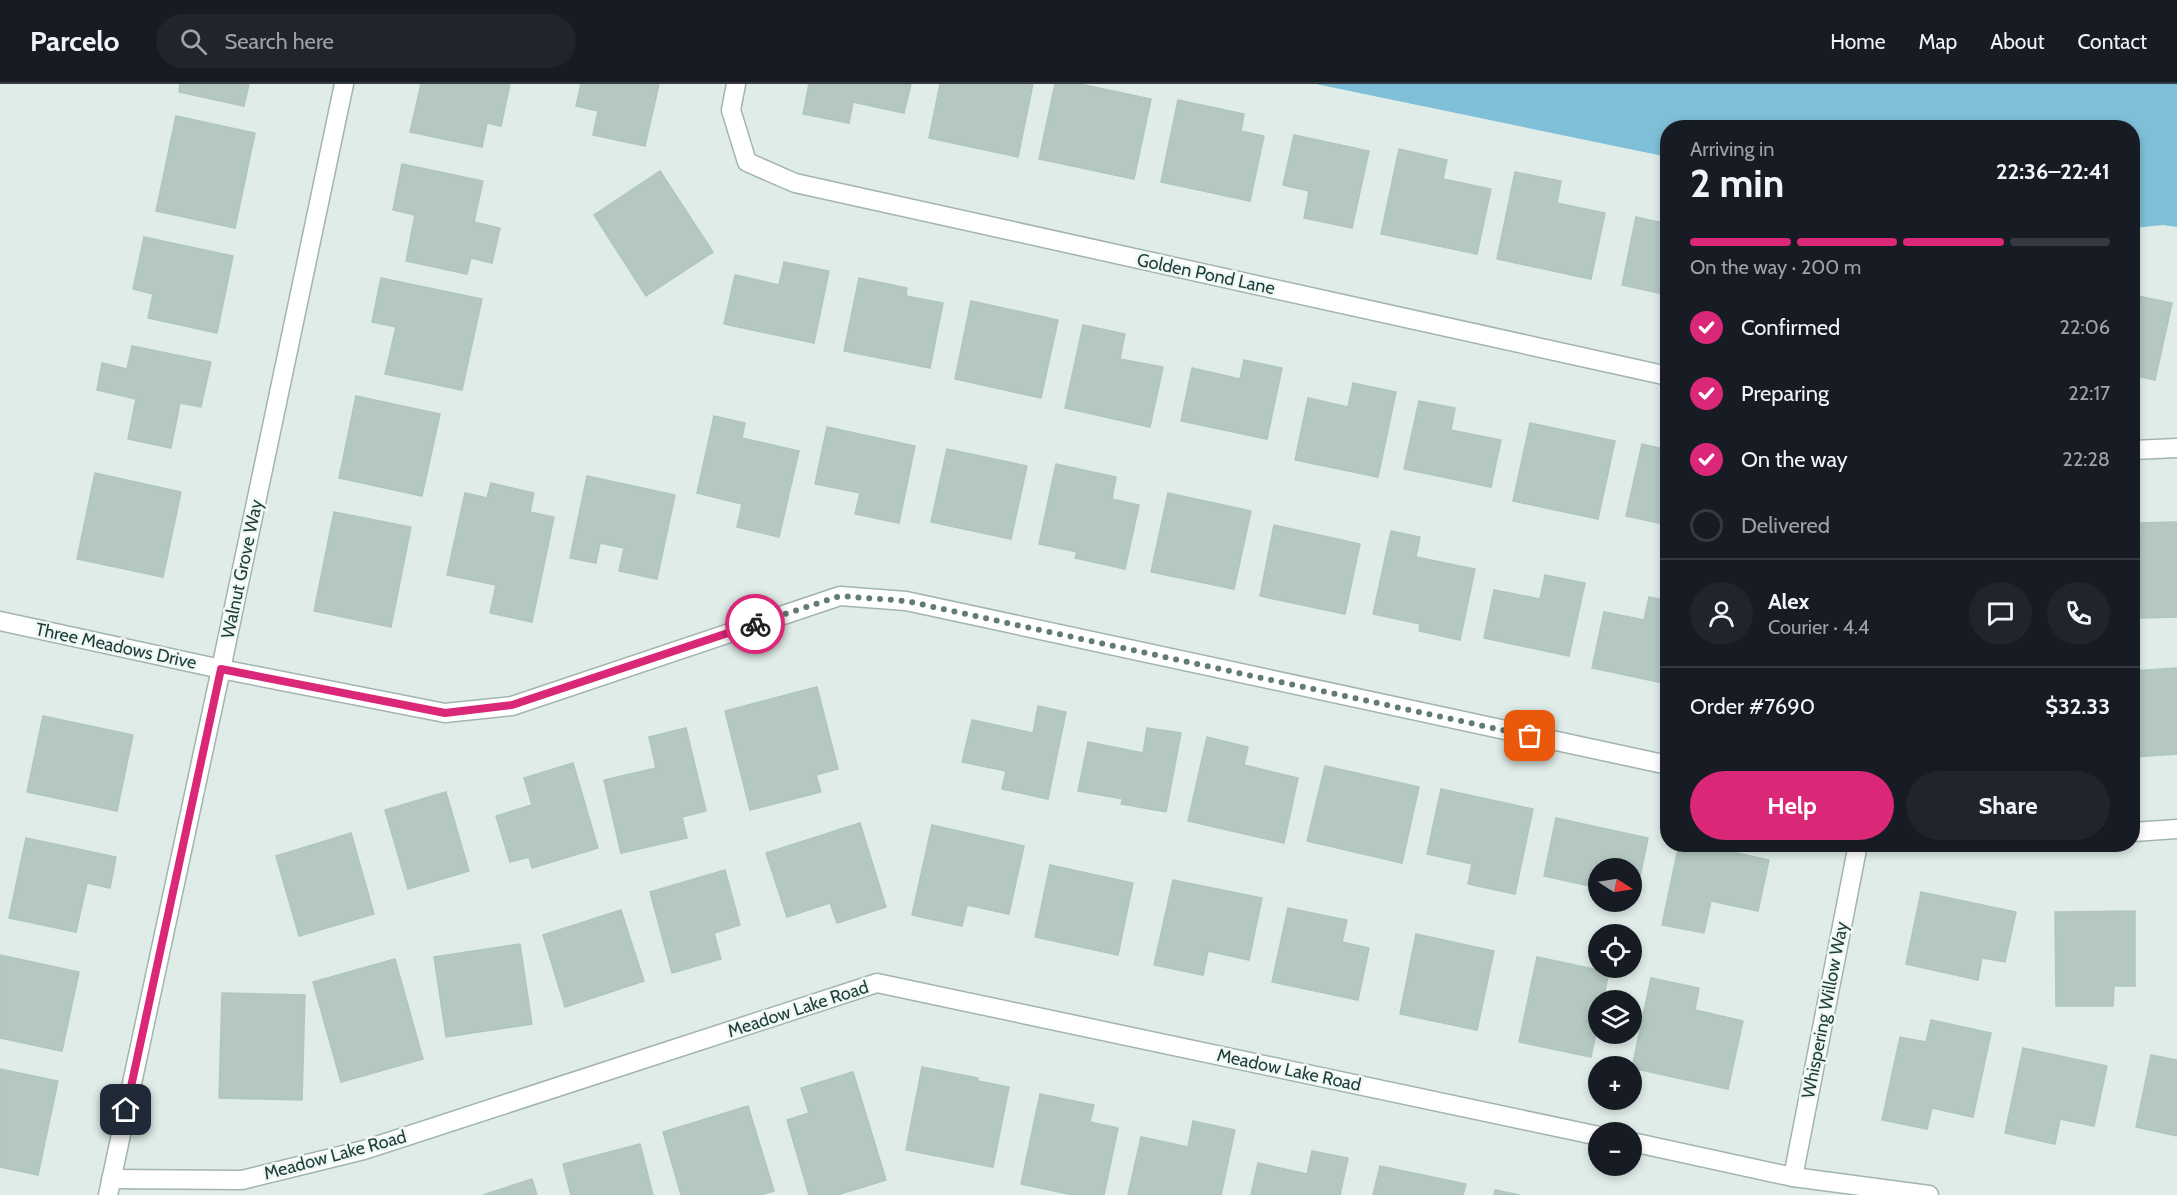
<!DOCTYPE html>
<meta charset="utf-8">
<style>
body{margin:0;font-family:Cabin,sans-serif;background:#20242c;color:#f1f3f6;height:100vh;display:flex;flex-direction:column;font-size:22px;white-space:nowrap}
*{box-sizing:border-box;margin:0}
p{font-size:20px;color:#9ea1a6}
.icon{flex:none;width:33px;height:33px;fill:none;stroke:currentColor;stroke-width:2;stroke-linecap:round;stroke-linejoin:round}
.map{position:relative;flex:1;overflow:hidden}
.details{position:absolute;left:1660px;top:36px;width:480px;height:732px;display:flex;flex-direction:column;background:#171b24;border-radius:24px;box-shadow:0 3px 9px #0003}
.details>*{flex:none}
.needle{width:39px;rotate:102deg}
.controls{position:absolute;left:1588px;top:774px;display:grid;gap:12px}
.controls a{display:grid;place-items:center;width:54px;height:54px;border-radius:50%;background:#171b24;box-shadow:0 3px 9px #0003;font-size:30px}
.pin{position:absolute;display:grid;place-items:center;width:51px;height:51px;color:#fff;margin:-26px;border-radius:12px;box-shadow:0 3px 9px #0006}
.courier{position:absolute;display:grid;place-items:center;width:60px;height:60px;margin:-30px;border:4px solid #db2777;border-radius:50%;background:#fff;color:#222;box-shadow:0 2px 8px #0007}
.summary em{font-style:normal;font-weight:800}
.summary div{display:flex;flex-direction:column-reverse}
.summary{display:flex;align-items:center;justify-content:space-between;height:102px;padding:0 30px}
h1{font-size:39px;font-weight:800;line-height:45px}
.bar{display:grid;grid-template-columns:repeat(4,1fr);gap:9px 6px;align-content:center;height:72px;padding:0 30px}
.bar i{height:8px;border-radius:4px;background:#363941}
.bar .current{background:#db2777}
.bar p{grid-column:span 4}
.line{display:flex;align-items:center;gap:15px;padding:0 30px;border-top:2px solid #363941}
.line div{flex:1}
.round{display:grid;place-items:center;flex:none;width:63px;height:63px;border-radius:32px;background:#20242c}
ol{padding:0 30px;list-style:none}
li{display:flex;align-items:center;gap:18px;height:66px}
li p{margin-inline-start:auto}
li .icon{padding:6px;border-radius:50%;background:#db2777;color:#fff;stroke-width:4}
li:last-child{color:#9ea1a6}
li i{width:33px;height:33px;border:3px solid #363941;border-radius:50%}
.primary-button{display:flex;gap:12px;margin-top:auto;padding:12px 30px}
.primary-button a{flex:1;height:69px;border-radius:36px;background:#db2777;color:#fff;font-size:24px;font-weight:800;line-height:69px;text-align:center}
.primary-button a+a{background:#20242c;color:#f1f3f6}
header{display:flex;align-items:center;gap:36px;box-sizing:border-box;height:84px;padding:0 30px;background:#171b24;border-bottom:2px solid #363941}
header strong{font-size:28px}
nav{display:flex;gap:33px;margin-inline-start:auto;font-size:21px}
.search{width:420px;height:54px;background:#20242c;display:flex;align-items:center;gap:15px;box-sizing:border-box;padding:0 21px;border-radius:33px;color:#9ea1a6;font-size:22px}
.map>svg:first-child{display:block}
.water{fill:#7fbfd8}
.building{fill:#b4c7c1;stroke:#b0c6c0;stroke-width:1.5}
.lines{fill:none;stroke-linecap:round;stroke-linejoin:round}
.minor-casing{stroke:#a1b4b0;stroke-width:21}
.minor{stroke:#fff;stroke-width:18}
.done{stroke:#627b77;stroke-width:6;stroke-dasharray:0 10.8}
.route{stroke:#db2777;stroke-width:8}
.labels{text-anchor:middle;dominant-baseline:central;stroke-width:5;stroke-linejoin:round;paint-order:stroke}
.street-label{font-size:18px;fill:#1e3e3a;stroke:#f0f8f5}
</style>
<header>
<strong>Parcelo</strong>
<div class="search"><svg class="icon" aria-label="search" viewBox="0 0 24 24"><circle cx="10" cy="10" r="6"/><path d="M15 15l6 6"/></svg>Search here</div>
<nav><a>Home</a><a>Map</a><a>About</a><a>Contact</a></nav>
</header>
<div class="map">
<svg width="2177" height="1111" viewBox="0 0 2177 1111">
<rect width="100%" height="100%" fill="#dfece8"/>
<polygon class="water" points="1316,0 2177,0 2177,143 2163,141 2133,144 2133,44 1668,44 1668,73"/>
<g class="building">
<polygon points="180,0 249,0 244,22 179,8"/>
<polygon points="421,0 510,0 501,42 487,39 482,63 410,48"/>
<polygon points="581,0 659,0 645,62 593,51 598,27 576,22"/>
<polygon points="809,0 911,0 904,29 853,18 849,39 803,30"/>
<polygon points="940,0 1033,0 1018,73 929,54"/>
<polygon points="1055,0 1080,0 1151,15 1134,95 1039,75"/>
<polygon points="1178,16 1244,30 1241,47 1264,52 1250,117 1161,98"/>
<polygon points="176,32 255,49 235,144 156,127"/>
<polygon points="1294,51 1369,67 1352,144 1304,134 1309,107 1283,101"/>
<polygon points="1399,65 1447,76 1443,95 1491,105 1477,170 1381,150"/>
<polygon points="402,80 483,97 474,138 500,144 492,179 471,174 467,190 406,177 415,131 393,126"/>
<polygon points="660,87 713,168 646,212 594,131"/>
<polygon points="1515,88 1561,97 1557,119 1605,129 1591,195 1497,175"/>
<polygon points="1636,133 1668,140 1668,211 1622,201"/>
<polygon points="144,153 233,172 217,249 148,234 153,210 133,205"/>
<polygon points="784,178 829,187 814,259 724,240 735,191 779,201"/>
<polygon points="381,194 482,215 462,306 385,290 396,243 372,238"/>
<polygon points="859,194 907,204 906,212 943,219 930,284 844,267"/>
<polygon points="2133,211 2172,219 2155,296 2133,291"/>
<polygon points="971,217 1058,236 1041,314 955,295"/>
<polygon points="1083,241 1125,250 1120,275 1163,283 1150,343 1065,324"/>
<polygon points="132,262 211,278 201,323 180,319 171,364 128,355 136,315 97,306 102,279 127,285"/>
<polygon points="1244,276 1282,284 1267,355 1181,337 1192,284 1240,295"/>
<polygon points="1353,299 1396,308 1378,393 1295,376 1308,314 1348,323"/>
<polygon points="356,312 440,330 422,412 339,394"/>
<polygon points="1419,317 1455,324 1451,346 1501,356 1491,403 1404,385"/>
<polygon points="714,332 745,339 742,354 799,367 779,453 737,443 742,420 697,409"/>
<polygon points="1530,339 1615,357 1598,435 1513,417"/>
<polygon points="827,343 915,362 899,439 855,430 860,409 815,400"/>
<polygon points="1642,360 1668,366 1668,441 1626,432"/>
<polygon points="947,365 1027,382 1011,455 931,438"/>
<polygon points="1056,380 1116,393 1112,415 1139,421 1125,485 1075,474 1077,468 1039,460"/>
<polygon points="95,389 181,408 163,493 77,475"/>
<polygon points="587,392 675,411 657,495 619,487 624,464 600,459 596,479 570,474"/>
<polygon points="491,399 534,409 530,428 554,433 532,538 490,529 496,501 447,491 465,409 487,414"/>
<polygon points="1168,409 1251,427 1234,505 1151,488"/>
<polygon points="334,428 411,443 391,543 314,527"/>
<polygon points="2177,438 2177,533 2141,534 2139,439"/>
<polygon points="1274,441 1360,460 1345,530 1260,512"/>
<polygon points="1391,447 1420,453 1416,473 1475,485 1460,556 1419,547 1420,540 1373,530"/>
<polygon points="1545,491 1585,499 1569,572 1484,554 1494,506 1540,515"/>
<polygon points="1649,513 1668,517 1668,600 1592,584 1604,528 1644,536"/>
<polygon points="2177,584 2177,670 2133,673 2133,587"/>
<polygon points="817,603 838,685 816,691 821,708 750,726 725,627"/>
<polygon points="1038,622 1066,628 1048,715 1002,705 1006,687 962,678 972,636 1033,649"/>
<polygon points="43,632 133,651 117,727 27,708"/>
<polygon points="686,644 706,727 682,733 687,754 621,769 604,696 656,684 649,653"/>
<polygon points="1147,644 1181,649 1166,728 1121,720 1123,715 1078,707 1088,658 1143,669"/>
<polygon points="1207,653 1248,663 1244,681 1298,694 1284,759 1188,737"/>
<polygon points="573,679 598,764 532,784 529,773 510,778 496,732 532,721 524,694"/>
<polygon points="1325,682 1419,703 1402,779 1307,757"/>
<polygon points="1441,705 1533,725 1515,810 1468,800 1472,780 1427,770"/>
<polygon points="446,708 469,787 408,805 385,726"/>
<polygon points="1556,734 1648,754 1636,812 1632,811 1632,784 1599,784 1599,804 1544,792"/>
<polygon points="860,739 886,823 837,839 830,819 787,833 766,769"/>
<polygon points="932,741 1024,762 1009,830 967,821 962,842 912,831"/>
<polygon points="351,749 374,830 299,852 276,772"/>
<polygon points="26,754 116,773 110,804 87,799 76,848 9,834"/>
<polygon points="1679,760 1697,760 1769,776 1758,827 1711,817 1704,849 1662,841"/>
<polygon points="1050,781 1133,799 1118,871 1035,853"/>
<polygon points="725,786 740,841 714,849 721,875 672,889 650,808"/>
<polygon points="1173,796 1262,814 1249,876 1208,867 1203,891 1154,881"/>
<polygon points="1921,808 2016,828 2005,878 1982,874 1978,896 1906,880"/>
<polygon points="1288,824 1347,836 1342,858 1369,864 1358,916 1272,898"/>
<polygon points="621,826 644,897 565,923 543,851"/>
<polygon points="2135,827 2135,902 2114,902 2113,922 2056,922 2055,828"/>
<polygon points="1416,850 1494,867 1477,946 1400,930"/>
<polygon points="520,860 532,940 446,953 434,873"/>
<polygon points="0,871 79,888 62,967 0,954"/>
<polygon points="1537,873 1609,888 1603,916 1599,916 1599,935 1591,973 1519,958"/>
<polygon points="395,875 423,975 341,998 313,898"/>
<polygon points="1651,894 1699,904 1695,926 1743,937 1728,1005 1632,984"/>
<polygon points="222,909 305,911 302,1016 219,1014"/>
<polygon points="1931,936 1991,949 1973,1033 1932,1024 1927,1045 1882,1036 1900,953 1926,958"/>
<polygon points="2023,964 2107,982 2094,1042 2060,1035 2055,1060 2005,1049"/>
<polygon points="2151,971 2177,976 2177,1052 2136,1043"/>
<polygon points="922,983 978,994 978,997 1009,1003 993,1083 906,1066"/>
<polygon points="0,985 58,997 38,1091 0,1083"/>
<polygon points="853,988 886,1096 837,1111 809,1111 787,1036 809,1029 801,1004"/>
<polygon points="1040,1010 1094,1021 1090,1038 1118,1044 1104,1111 1073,1111 1021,1100"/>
<polygon points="748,1022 774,1107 760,1111 681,1111 663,1048"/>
<polygon points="1193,1037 1235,1046 1221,1111 1128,1111 1141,1053 1188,1063"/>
<polygon points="640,1060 653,1111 571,1111 563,1080"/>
<polygon points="1312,1067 1348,1074 1340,1111 1251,1111 1258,1079 1307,1090"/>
<polygon points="1380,1082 1466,1100 1463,1111 1373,1111"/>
<polygon points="532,1095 537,1111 483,1111"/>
<polygon points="1495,1106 1520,1111 1494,1111"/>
</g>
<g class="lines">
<defs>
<g id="minor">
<polyline points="736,0 731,26 747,78 795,99 1668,292"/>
<polyline points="2133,366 2177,364"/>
<polyline points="0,537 221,585 445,629 512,622 840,512 906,517 1668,681"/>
<polyline points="2133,748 2177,745"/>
<polyline points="1632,1058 1793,1093 1929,1111"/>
<polyline points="1793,1093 1858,760"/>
<polyline points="111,1095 242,1096 364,1066 877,899 1599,1052"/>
<polyline points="108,1111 221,585 344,0"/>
</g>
</defs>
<use href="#minor" class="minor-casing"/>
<use href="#minor" class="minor"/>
</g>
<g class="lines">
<polyline class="done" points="755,540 840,512 906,517 1530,652"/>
<polyline class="route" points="126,1026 221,585 445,629 512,621 755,540"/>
</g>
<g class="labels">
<g class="street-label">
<text transform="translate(1206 190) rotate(12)">Golden Pond Lane</text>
<text transform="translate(242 485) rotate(-78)">Walnut Grove Way</text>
<text transform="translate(116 562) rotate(12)">Three Meadows Drive</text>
<text transform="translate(798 925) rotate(-18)">Meadow Lake Road</text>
<text transform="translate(1825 926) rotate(-79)">Whispering Willow Way</text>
<text transform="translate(1289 986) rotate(12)">Meadow Lake Road</text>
<text transform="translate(335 1071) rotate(-15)">Meadow Lake Road</text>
</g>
</g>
</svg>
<div class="controls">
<a><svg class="needle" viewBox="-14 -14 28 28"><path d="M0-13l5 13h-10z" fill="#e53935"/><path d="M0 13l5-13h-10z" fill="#9ea1a6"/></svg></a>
<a><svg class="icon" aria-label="locate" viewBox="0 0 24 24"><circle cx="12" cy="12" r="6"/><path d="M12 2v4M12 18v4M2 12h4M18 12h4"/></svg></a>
<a><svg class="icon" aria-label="layers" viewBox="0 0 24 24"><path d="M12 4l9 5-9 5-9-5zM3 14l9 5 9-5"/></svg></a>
<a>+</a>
<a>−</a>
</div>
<div class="pin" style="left:1530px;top:652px;background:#ea580c"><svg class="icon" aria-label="bag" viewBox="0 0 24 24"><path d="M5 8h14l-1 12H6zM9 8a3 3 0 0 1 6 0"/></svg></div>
<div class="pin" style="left:126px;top:1026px;background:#1f2937"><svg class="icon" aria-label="home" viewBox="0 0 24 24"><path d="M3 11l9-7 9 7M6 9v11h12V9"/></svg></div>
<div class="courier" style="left:755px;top:540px"><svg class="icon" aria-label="bike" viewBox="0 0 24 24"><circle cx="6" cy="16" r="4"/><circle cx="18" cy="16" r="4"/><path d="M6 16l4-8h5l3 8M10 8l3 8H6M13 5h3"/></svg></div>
<section class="details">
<div class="summary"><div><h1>2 min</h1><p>Arriving in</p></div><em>22:36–22:41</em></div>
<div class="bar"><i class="current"></i><i class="current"></i><i class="current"></i><i></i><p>On the way · 200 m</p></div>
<ol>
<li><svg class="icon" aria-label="check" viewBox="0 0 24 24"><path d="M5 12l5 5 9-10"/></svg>Confirmed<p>22:06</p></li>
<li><svg class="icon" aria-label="check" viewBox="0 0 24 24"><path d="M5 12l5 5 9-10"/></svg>Preparing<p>22:17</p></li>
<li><svg class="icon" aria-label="check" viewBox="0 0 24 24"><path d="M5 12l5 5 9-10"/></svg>On the way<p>22:28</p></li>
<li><i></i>Delivered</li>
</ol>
<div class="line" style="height:108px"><a class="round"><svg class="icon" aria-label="person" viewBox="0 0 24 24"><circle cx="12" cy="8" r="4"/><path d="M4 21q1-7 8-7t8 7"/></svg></a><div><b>Alex</b><p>Courier · 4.4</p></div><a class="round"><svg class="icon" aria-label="chat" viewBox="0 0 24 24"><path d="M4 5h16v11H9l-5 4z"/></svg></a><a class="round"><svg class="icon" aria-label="phone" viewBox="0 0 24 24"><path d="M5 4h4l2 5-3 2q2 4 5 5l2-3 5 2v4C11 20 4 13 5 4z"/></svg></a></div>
<div class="line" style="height:78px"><div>Order #7690</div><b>$32.33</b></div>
<div class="primary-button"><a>Help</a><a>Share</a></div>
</section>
</div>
